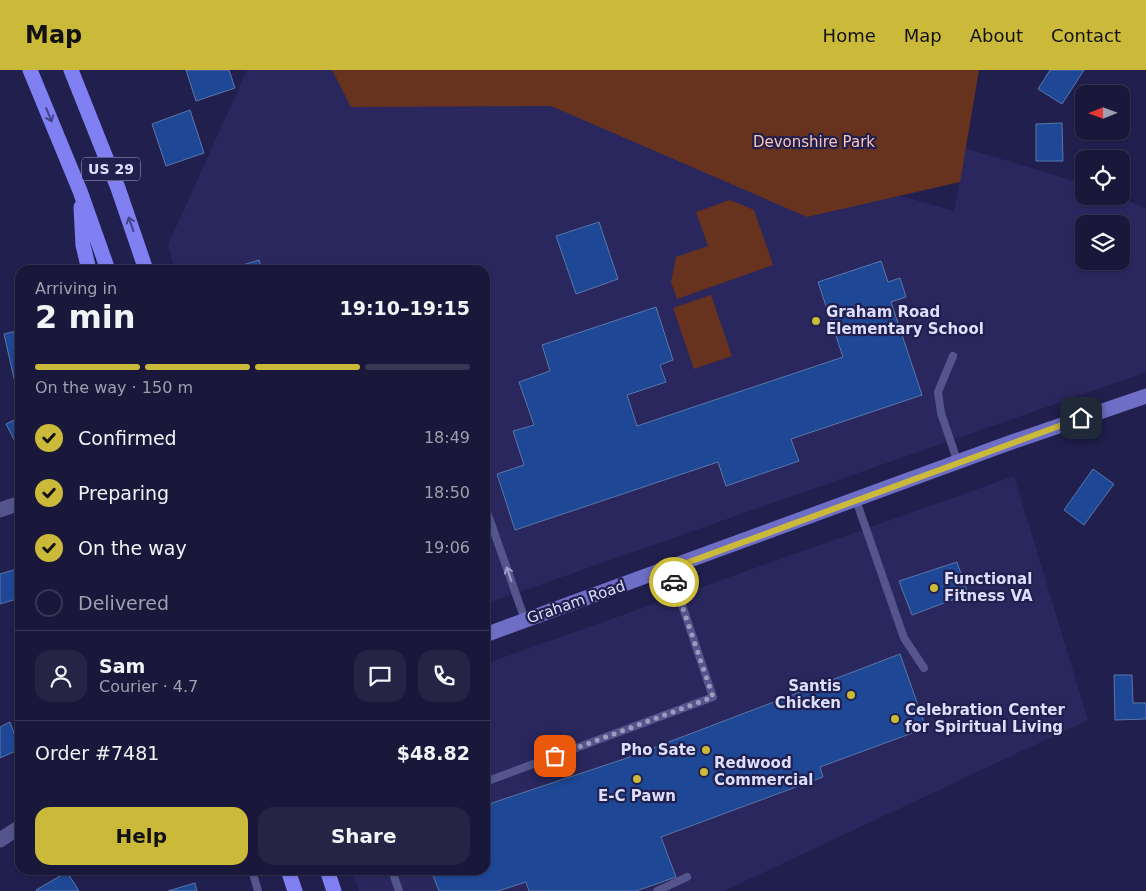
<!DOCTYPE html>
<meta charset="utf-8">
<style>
body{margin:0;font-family:"DejaVu Sans",sans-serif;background:#262445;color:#f1f3f6;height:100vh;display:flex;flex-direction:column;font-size:19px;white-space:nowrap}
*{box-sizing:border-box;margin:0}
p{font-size:16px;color:#9f9faf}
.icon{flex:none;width:28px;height:28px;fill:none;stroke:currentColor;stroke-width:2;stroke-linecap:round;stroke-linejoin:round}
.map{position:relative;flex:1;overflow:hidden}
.drawer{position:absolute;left:15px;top:195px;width:475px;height:610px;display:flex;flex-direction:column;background:#19173a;border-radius:15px;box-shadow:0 1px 4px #0004,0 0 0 1px #373654}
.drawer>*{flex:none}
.needle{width:32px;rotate:269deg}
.buttons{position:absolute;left:1075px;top:15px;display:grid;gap:10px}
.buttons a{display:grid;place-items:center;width:55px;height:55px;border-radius:10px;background:#19173a;box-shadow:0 1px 4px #0004,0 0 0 1px #373654;font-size:25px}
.pin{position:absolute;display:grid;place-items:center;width:42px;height:42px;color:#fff;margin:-21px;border-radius:10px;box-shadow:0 2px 8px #0006}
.courier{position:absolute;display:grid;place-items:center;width:50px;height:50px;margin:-25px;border:4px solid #cbba39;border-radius:50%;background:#fff;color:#222;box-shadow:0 1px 6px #0007}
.headline em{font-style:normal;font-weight:600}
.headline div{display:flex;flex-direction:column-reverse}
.headline{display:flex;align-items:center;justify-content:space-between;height:85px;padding:0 20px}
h1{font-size:32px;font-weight:600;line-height:38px}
.bar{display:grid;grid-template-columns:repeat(4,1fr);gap:8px 5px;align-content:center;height:60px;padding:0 20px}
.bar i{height:6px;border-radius:4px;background:#373654}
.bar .active{background:#cbba39}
.bar p{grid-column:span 4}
.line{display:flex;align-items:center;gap:12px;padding:0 20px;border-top:1px solid #373654}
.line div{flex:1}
.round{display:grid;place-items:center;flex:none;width:52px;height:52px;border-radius:15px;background:#262445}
ol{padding:0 20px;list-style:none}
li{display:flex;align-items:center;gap:15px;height:55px}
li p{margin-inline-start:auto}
li .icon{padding:5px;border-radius:50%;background:#cbba39;color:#111;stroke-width:4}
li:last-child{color:#9f9faf}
li i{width:28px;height:28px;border:2px solid #373654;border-radius:50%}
.primary-button{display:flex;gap:10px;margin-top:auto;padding:10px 20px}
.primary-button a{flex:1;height:58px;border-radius:15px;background:#cbba39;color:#111;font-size:20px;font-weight:600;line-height:58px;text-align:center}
.primary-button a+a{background:#262445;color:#f1f3f6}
header{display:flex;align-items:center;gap:30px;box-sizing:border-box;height:70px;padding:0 25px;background:#cbba39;color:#111}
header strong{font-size:24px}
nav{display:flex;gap:28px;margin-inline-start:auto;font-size:18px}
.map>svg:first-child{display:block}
.built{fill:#29275d;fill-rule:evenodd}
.green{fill:#67321e}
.building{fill:#1e4895;stroke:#5a76a8}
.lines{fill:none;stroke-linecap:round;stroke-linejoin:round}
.lane{stroke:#54558c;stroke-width:8}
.street{stroke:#54558c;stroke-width:15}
.secondary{stroke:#6e6ec6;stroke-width:15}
.primary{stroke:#8180f3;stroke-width:15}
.oneway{stroke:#434188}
.oneway2{stroke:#9ea0ca}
.done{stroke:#9a9bbf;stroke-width:5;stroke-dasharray:0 9}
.route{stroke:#cbba39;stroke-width:6}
.poi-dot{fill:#cbba39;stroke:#211f4e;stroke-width:2}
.labels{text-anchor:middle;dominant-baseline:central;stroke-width:4.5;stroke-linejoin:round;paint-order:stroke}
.shield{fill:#211f4e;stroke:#a3a5c8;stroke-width:1}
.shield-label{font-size:14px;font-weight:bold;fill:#dbdefc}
.park-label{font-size:15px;fill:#fbc6b2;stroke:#211f4e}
.poi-label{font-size:15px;font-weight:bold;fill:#dbdefc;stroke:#211f4e;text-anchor:start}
.street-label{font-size:15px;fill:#dbdefc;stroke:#211f4e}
</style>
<header>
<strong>Map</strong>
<nav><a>Home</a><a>Map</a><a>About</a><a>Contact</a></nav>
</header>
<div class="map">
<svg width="1146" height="821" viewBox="0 0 1146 821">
<rect width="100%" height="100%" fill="#211f4e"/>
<g class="built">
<path d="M247,0H457L954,141L965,78L1067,109L1084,115V126H1116L1146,138V302L485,534V200H175L168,175ZM1084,154H1121V191H1084Z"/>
<polygon points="1014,406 1088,650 724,821 359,821 352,800 485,800 485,594"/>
</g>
<g class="green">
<polygon points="332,0 979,0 960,112 807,147 551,36 351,37"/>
<polygon points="730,130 754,140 773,195 677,229 671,212 676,187 708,176 696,142"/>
<polygon points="711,225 732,286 694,299 673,238"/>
</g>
<g class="building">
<polygon points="186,0 229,0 235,18 196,31"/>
<polygon points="1050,0 1084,0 1062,34 1038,19"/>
<polygon points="190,40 204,83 166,96 152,54"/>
<polygon points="1062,53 1063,91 1036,91 1036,54"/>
<polygon points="599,152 618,209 576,224 556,166"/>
<polygon points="259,190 262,200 227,200"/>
<polygon points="881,191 888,212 900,208 906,227 891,232 922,325 791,369 799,391 726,416 718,392 515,460 497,404 524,395 513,361 534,355 519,312 550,301 542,275 656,237 673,290 660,295 666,312 627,325 637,356 843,287 818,212"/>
<polygon points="20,260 20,312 15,313 4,264"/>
<polygon points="20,347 20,381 6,354"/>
<polygon points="1093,399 1114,414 1084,455 1064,440"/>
<polygon points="957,492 968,524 912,545 899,511"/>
<polygon points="20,498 20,528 0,534 0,504"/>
<polygon points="900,584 926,658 820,697 823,707 661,767 676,807 636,821 529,821 526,812 498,821 439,821 431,800 485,800 485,746 492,733 624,689"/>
<polygon points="1114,605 1132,605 1133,633 1146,633 1146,649 1115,650"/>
<polygon points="10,652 20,679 0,688 0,657"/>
<polygon points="67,802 79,821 37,821 36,820"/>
<polygon points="195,813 197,821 168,821"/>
</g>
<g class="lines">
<g class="lane">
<polyline points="953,286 938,322 941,343 958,393"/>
<polyline points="856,430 904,568 924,598"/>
<polyline points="485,436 525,550"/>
<polyline points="485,712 713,627 670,499"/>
<polyline points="252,800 258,821"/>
<polyline points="392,800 399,821"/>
<polyline points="657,821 687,807"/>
</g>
<g class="street">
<polyline points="0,440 20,433"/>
<polyline points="0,770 20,757"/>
</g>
<polyline class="secondary" points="485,565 1009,373 1146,326"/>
<g class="primary">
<polyline points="30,0 80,121 108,200"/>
<polyline points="71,0 118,118 146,200"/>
<polyline points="81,137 83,175 89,200"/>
<polyline points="288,800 295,821"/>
<polyline points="327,800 334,821"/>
</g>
</g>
<defs><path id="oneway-shaft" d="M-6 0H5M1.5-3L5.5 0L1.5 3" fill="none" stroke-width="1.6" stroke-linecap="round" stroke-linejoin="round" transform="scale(1.25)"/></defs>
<g class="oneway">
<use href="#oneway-shaft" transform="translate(49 45) rotate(68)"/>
<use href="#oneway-shaft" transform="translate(131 154) rotate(-109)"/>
</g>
<use class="oneway2" href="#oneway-shaft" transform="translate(509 504) rotate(-109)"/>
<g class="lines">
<polyline class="done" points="555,686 713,627 674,512"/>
<polyline class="route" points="674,512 670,499 1081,348"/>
</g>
<g class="poi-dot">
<circle cx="816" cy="251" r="5"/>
<circle cx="934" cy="518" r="5"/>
<circle cx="851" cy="625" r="5"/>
<circle cx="895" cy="649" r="5"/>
<circle cx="706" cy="680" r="5"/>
<circle cx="704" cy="702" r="5"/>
<circle cx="637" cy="709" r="5"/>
</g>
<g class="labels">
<rect class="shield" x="82" y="87.5" width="58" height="23" rx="4"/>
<g class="shield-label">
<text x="111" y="99">US 29</text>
</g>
<g class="park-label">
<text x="814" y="72">Devonshire Park</text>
</g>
<g class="poi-label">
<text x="826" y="242">Graham Road<tspan x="826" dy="17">Elementary School</tspan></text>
<text x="944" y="509">Functional<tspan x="944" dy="17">Fitness VA</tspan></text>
<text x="841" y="616" text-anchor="end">Santis<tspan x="841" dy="17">Chicken</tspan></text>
<text x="905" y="640">Celebration Center<tspan x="905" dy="17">for Spiritual Living</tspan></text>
<text x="696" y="680" text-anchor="end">Pho Sate</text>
<text x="714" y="693">Redwood<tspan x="714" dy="17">Commercial</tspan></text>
<text x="637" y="726" text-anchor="middle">E-C Pawn</text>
</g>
<g class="street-label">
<text transform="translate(576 532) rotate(-19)">Graham Road</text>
</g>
</g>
</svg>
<div class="buttons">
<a><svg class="needle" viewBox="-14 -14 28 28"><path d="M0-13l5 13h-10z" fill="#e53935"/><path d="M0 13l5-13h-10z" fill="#9f9faf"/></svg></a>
<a><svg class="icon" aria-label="locate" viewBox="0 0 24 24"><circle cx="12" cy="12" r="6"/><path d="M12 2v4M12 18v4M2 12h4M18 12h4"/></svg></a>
<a><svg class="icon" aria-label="layers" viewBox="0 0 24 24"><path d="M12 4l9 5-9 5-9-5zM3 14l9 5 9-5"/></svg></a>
</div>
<div class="pin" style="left:555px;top:686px;background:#ea580c"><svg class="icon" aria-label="bag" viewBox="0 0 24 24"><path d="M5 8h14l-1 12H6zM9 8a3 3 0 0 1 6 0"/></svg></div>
<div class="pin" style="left:1081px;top:348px;background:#1f2937"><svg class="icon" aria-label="home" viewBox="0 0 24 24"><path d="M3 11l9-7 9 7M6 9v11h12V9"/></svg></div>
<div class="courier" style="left:674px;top:512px"><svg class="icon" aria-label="car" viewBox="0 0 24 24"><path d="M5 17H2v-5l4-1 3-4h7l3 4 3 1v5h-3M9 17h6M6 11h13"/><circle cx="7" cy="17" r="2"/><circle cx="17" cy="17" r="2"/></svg></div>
<section class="drawer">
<div class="headline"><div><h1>2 min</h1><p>Arriving in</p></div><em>19:10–19:15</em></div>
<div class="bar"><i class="active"></i><i class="active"></i><i class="active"></i><i></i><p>On the way · 150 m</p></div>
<ol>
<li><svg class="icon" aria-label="check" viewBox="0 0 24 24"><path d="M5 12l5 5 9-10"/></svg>Confirmed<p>18:49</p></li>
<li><svg class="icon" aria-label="check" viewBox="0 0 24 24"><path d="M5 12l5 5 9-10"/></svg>Preparing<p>18:50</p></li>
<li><svg class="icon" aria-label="check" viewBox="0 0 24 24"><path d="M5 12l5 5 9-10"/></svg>On the way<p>19:06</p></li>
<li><i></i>Delivered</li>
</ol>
<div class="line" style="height:90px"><a class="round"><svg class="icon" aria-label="person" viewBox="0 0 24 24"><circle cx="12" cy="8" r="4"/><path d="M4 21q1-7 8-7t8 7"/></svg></a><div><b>Sam</b><p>Courier · 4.7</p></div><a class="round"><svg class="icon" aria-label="chat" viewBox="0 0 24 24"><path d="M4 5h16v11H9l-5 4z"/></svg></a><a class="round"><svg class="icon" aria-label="phone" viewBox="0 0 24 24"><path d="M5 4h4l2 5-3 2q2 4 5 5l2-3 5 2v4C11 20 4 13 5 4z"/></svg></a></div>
<div class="line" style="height:65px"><div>Order #7481</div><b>$48.82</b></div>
<div class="primary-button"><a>Help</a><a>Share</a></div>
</section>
</div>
